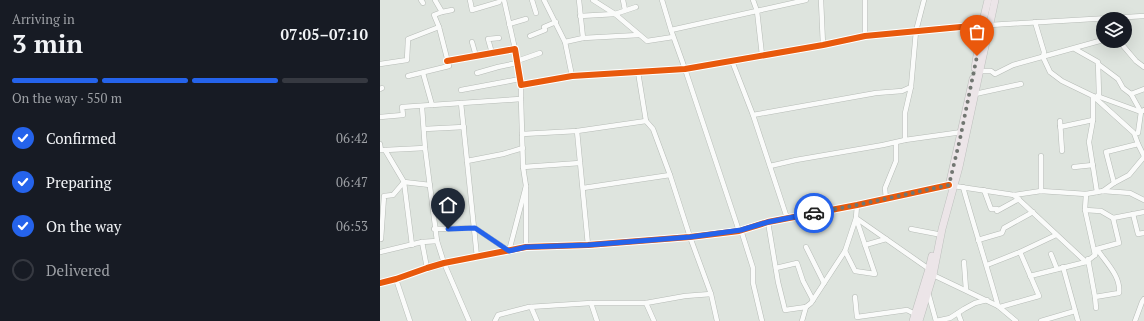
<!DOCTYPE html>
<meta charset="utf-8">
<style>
body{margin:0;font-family:"PT Serif",serif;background:#242831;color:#f1f3f6;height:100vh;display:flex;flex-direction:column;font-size:15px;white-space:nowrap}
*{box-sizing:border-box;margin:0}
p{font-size:13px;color:#9ea1a6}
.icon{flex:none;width:22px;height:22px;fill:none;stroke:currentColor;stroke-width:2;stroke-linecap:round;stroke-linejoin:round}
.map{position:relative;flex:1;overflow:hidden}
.details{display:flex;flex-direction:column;background:#171b24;width:380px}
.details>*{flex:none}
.buttons{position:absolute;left:716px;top:12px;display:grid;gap:8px}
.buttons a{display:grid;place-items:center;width:36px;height:36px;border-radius:50%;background:#171b24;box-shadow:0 4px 16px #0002;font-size:20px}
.pin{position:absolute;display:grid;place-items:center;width:34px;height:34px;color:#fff;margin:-41px -17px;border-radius:50% 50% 50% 0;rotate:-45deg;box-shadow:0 0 4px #0007}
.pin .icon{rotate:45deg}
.courier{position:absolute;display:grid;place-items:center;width:40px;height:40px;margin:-20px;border:3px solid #2563eb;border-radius:50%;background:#fff;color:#222;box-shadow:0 1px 5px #0007}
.headline em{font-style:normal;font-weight:700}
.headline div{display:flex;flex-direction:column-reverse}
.headline{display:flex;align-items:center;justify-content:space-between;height:68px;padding:0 12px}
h1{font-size:26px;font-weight:700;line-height:30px}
.bar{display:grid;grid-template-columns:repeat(4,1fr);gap:6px 4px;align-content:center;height:48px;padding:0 12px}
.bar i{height:5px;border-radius:3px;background:#363941}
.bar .on{background:#2563eb}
.bar p{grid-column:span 4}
ol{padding:0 12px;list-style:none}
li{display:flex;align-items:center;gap:12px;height:44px}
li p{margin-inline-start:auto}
li .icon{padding:4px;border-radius:50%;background:#2563eb;color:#fff;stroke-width:4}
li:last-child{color:#9ea1a6}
li i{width:22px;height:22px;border:2px solid #363941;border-radius:50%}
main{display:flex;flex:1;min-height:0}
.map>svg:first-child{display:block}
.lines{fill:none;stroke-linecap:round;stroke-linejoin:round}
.minor-casing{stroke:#b6bbb6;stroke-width:5.5}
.primary-casing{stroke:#bcbfbc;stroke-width:8}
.minor{stroke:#fafbfa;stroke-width:4.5}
.primary{stroke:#ece5e8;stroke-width:7}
.cycleway-casing{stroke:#fff;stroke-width:8}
.cycleway{stroke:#e8590c;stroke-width:6}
.done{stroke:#717671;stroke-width:4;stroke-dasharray:0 7.2}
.route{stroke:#2563eb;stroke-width:5}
</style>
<main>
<section class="details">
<div class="headline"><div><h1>3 min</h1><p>Arriving in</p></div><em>07:05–07:10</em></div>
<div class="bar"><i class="on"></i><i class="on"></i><i class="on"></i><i></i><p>On the way · 550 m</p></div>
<ol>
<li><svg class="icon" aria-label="check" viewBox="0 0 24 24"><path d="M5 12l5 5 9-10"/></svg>Confirmed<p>06:42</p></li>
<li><svg class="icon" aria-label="check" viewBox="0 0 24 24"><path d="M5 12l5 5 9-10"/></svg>Preparing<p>06:47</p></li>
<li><svg class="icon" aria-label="check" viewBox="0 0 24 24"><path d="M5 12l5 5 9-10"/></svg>On the way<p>06:53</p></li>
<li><i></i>Delivered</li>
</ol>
</section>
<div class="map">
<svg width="764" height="321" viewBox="0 0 764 321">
<rect width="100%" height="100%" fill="#dee4de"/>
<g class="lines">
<defs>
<g id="minor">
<polyline points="41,0 43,3"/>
<polyline points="90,0 92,10 119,2 120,0"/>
<polyline points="124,0 135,49"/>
<polyline points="152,0 156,13"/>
<polyline points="164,0 185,42 192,76"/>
<polyline points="199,0 203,38"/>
<polyline points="213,0 235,14 267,41 293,37"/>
<polyline points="243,0 245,10"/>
<polyline points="282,0 291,30 305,69 359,231"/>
<polyline points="373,0 377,11 382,55"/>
<polyline points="441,0 443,45"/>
<polyline points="62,12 72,10"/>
<polyline points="200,16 235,14 256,7"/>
<polyline points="655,22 664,52 663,57 670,72 682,81 713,96 754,133 758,144"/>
<polyline points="129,24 146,19"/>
<polyline points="610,25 764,16"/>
<polyline points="291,30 426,0"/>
<polyline points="150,36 165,30 164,27 176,22"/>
<polyline points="485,36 485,0"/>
<polyline points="739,41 756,61 764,67"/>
<polyline points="92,42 96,56"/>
<polyline points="185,42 203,38 259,35"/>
<polyline points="695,49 718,62 719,96"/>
<polyline points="112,53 108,39 119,38"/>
<polyline points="67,61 135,49 141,85 192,76 305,69 443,45 485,36 602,25"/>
<polyline points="137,61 160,53"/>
<polyline points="352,61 373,115 496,93 522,91 531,87"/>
<polyline points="0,64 27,60 28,39 59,27 54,15 62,12 55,0"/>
<polyline points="718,64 738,79 743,88 751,94 764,89"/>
<polyline points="599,71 611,71 615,74 633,65 723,40"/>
<polyline points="258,72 266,121 273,129 290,175 310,237 331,294 337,321"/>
<polyline points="43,73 52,105"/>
<polyline points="97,73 118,67 137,63"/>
<polyline points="28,76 69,66 59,27"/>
<polyline points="0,89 2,88"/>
<polyline points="81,90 140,79"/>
<polyline points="595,94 641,84"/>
<polyline points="751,94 761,112 758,133"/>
<polyline points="713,96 713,120 709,142 717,192"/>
<polyline points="717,96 761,112 764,110"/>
<polyline points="141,99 143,167 146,186 146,247"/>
<polyline points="81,103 97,257"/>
<polyline points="42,107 45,148 57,241 64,263 89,321"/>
<polyline points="373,115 407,218"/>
<polyline points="0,117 23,115 22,107 141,99 141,85"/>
<polyline points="680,121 682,151"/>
<polyline points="680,127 713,120"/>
<polyline points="44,129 84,127"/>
<polyline points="197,131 208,245"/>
<polyline points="142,134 197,131 266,121"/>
<polyline points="525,140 525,113 531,87 536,31 544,0"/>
<polyline points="0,144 1,150 5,150 24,182 32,245"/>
<polyline points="5,150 45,148"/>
<polyline points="87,161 123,154 143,148"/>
<polyline points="390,166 416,160 503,145 525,140 582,132"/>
<polyline points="143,167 200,163"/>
<polyline points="694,167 713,165"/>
<polyline points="734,183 726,152 758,144 764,156"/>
<polyline points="574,186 634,195 661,191 706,194 723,191 750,193 764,200"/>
<path d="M583,187C594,227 607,266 618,306"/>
<polyline points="203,188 290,175"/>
<polyline points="604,190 611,209 617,209 617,211 639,199"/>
<polyline points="661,191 661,156"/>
<polyline points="723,191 734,183 749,175 764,157"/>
<polyline points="706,194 705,210 715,255"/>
<polyline points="634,195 706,262"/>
<polyline points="506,199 505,188 516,161 516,143"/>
<polyline points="477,205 476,218 549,269"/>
<polyline points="705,210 721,211 733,218 764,212"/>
<polyline points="753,214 758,234 764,233"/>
<polyline points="388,222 398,282 405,310 426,307"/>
<polyline points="54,229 95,228 129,251 146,186"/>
<polyline points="531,229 557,234"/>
<polyline points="361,230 373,268 373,283 382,321"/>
<polyline points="0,239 1,239 4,196 13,195 24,182 50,185"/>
<polyline points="598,240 622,233 624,228 653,212"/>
<polyline points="42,242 47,268"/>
<polyline points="426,247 444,283"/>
<polyline points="465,251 475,271 495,274 485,245 506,239"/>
<polyline points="0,252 42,242 57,241"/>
<polyline points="671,254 677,269"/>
<polyline points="708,259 715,297"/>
<polyline points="584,262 586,290"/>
<polyline points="607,265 640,252 676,235"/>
<polyline points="683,267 698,321"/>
<polyline points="396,268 417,263 423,281 433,300"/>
<polyline points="553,275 618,306 636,321"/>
<polyline points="650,276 706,262 715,255 717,249 739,243 733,218"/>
<polyline points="16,279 30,321"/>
<polyline points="0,283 16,279 47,268 64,263 146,247 208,245 310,237 359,231 388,222 477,205 569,185"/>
<polyline points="548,292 556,321"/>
<polyline points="475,297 477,317 527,310 535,314"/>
<polyline points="211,303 217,321"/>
<polyline points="266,303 305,296 331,294"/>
<polyline points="151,307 157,321"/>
<polyline points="620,307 659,296 640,252"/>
<path d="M716,308L715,297L739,293C741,276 726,263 717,249"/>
<polyline points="578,313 581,321"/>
<polyline points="115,321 118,315 149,307 211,303 266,303 274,321"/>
<polyline points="422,321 426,307 431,303 465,251 476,218 485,245"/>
<polyline points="556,321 570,318 584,309 595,303 607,300"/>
<polyline points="661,321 695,311"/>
<polyline points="755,321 762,302 764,299"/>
</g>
<g id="primary">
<polyline points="595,68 602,25 608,0"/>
<polyline points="569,186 593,79"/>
<polyline points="533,321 549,269 552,256"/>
<polyline points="539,321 553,275 562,229 579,167 615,0"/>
</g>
</defs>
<use href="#minor" class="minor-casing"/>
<use href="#primary" class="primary-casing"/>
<use href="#minor" class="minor"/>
<use href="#primary" class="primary"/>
<defs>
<g id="cycleway">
<polyline points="67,61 135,49 141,85 192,76 305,69 443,45 485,36 602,25"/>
<polyline points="0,283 16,279 47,268 64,263 146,247 208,245 310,237 359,231 388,222 477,205 569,185"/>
</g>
</defs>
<use href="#cycleway" class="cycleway-casing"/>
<use href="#cycleway" class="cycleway"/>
</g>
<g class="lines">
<polyline class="done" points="434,213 477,205 569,185 580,139 597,56"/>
<polyline class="route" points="68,229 95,228 129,251 146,247 208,245 310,237 361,230 388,222 434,213"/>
</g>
</svg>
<div class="buttons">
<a><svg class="icon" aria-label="layers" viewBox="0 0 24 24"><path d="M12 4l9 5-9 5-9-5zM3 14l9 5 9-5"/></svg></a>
</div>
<div class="pin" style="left:597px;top:56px;background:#ea580c"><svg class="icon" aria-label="bag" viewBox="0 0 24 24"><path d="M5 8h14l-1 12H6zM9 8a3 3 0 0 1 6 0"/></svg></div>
<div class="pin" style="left:68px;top:229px;background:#1f2937"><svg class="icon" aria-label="home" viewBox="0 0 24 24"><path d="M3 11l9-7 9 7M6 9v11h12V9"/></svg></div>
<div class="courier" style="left:434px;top:213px"><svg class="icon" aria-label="car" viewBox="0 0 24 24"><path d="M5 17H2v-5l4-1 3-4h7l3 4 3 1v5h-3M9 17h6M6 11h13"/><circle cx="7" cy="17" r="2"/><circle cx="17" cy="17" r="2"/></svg></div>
</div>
</main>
